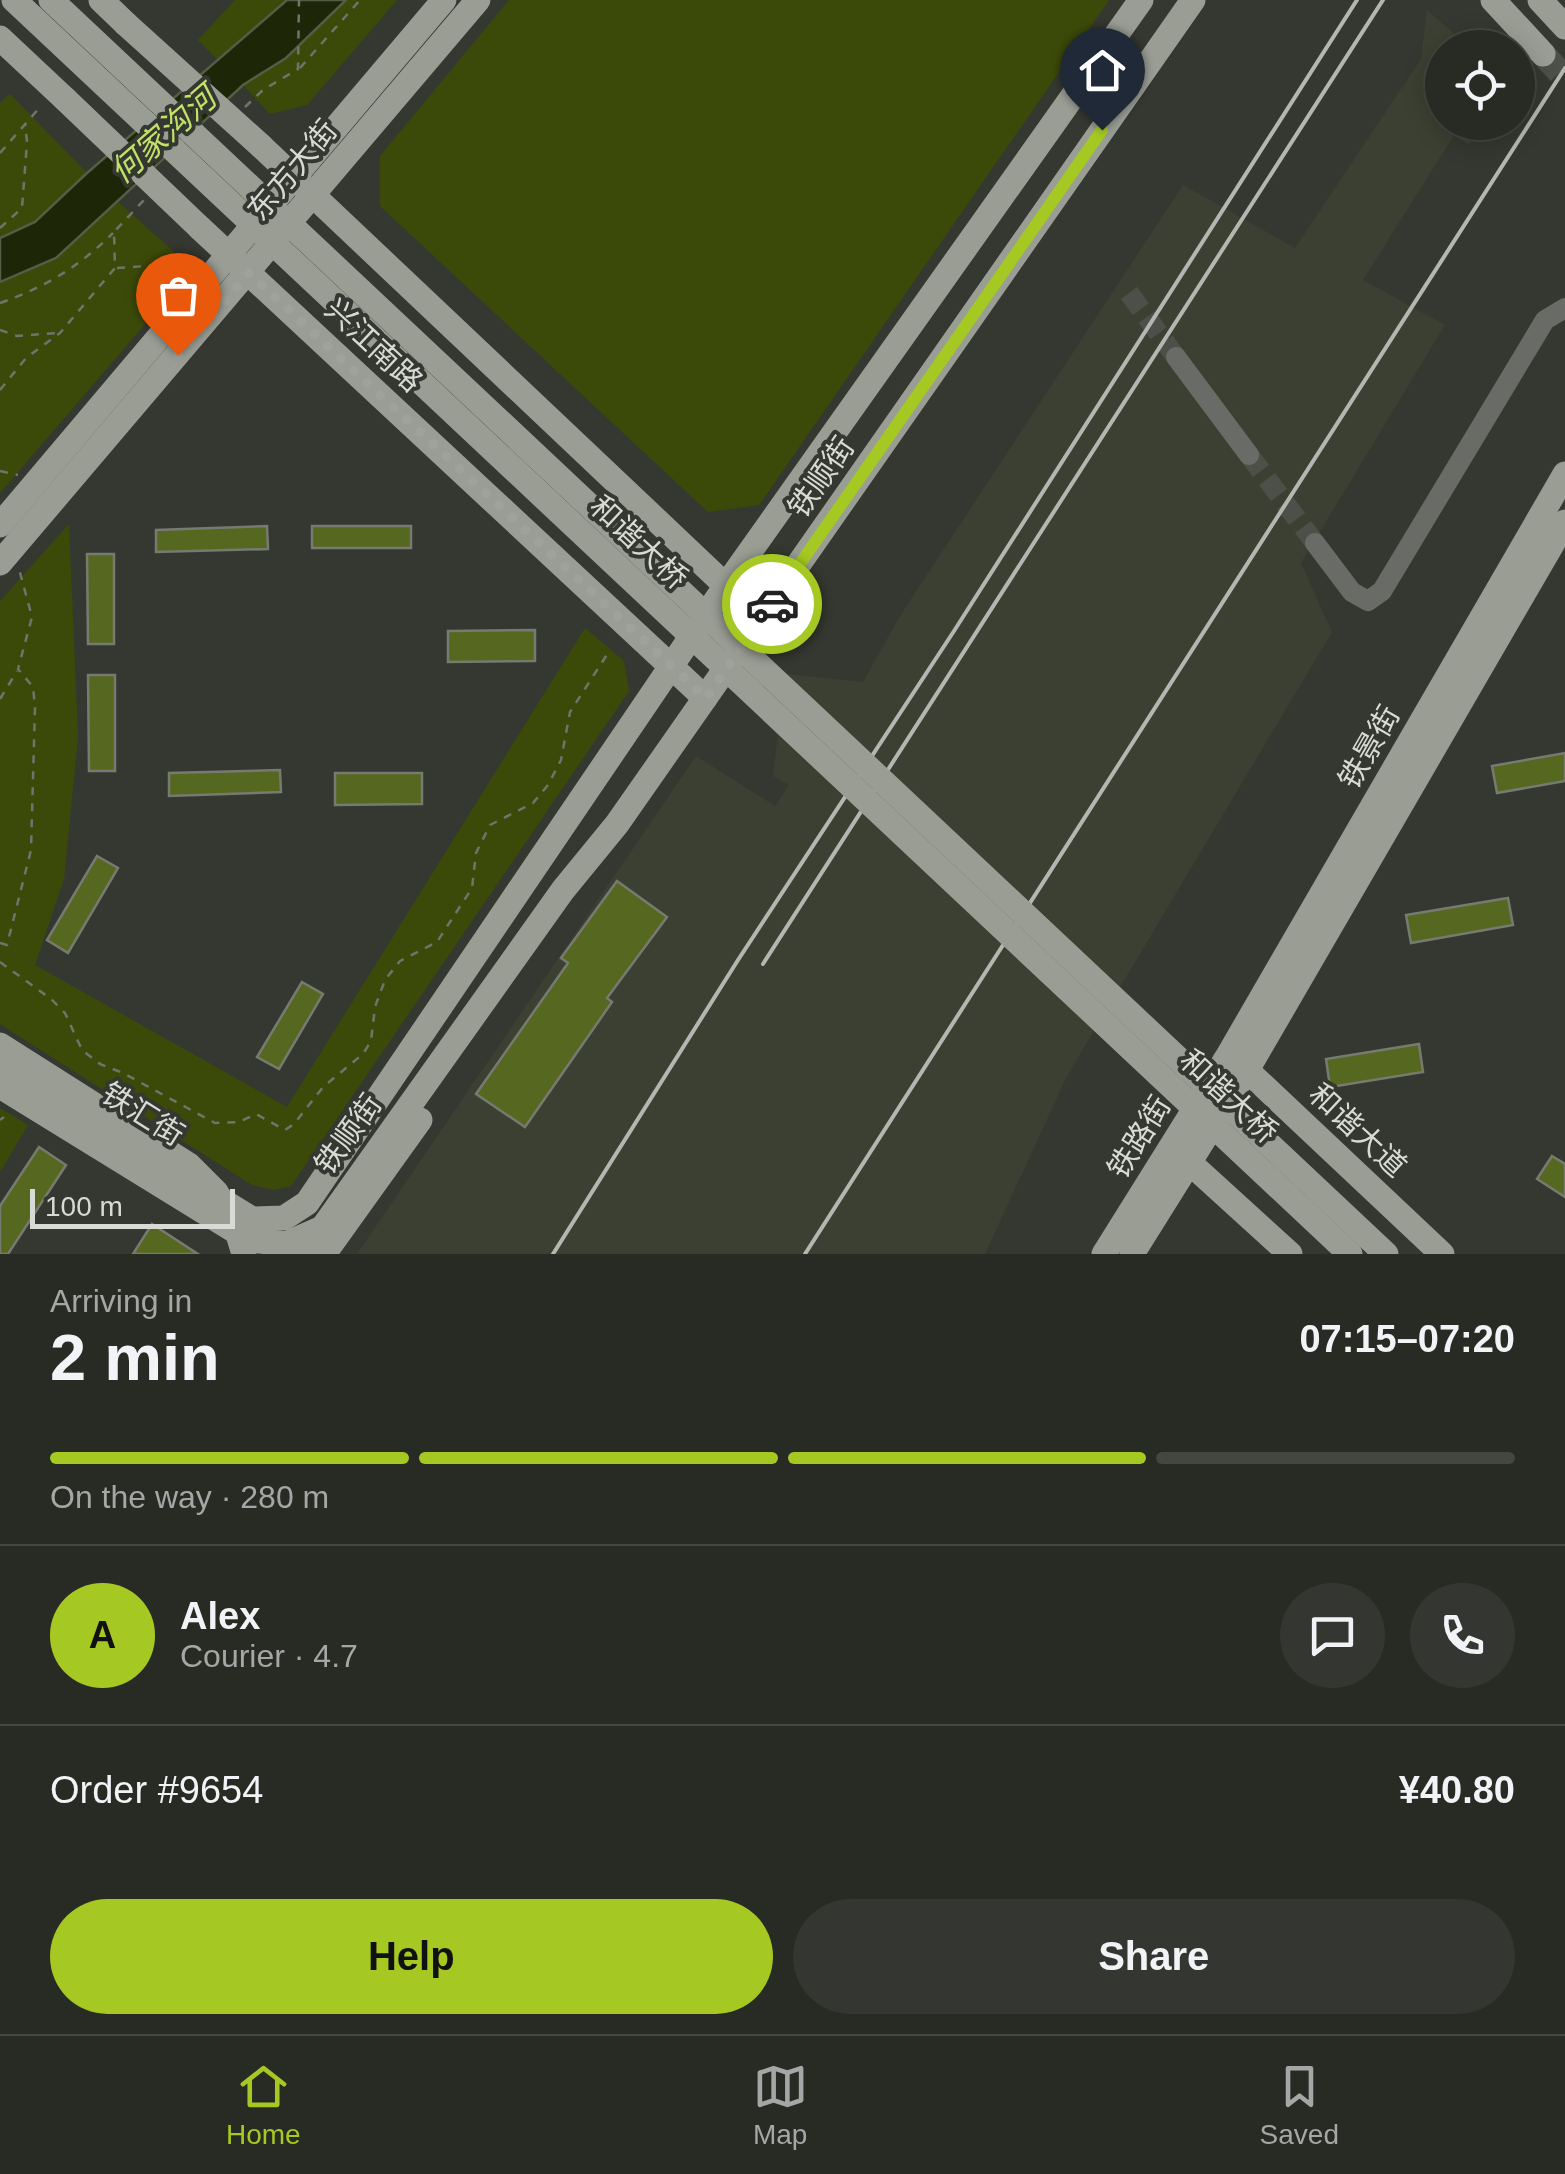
<!DOCTYPE html>
<meta charset="utf-8">
<style>
body{margin:0;font-family:Arial,"Noto Sans SC",sans-serif;background:#343631;color:#f1f3f6;height:100vh;display:flex;flex-direction:column;font-size:38px;white-space:nowrap}
*{box-sizing:border-box;margin:0}
p{font-size:32px;color:#a5a7a6}
.icon{flex:none;width:55px;height:55px;fill:none;stroke:currentColor;stroke-width:2;stroke-linecap:round;stroke-linejoin:round}
.map{position:relative;height:1254px;overflow:hidden}
.details{display:flex;flex-direction:column;background:#282a24;flex:1}
.details>*{flex:none}
.buttons{position:absolute;left:1425px;top:30px;display:grid;gap:20px}
.buttons a{display:grid;place-items:center;width:110px;height:110px;border-radius:50%;background:#282a24;box-shadow:0 5px 25px #0003,0 0 0 2px #444641;font-size:50px}
.scale{position:absolute;left:30px;bottom:25px;width:205px;box-sizing:border-box;padding-left:10px;border:5px solid #d8dad5;border-top:0;font-size:28px;line-height:35px;white-space:nowrap;color:#d8dad5;-webkit-text-stroke:8px #353830;paint-order:stroke}
.pin{position:absolute;display:grid;place-items:center;width:85px;height:85px;color:#fff;margin:-102px -42px;border-radius:50% 50% 50% 0;rotate:-45deg;box-shadow:0 0 10px #0007}
.pin .icon{rotate:45deg}
.courier{position:absolute;display:grid;place-items:center;width:100px;height:100px;margin:-50px;border:8px solid #a5c822;border-radius:50%;background:#fff;color:#222;box-shadow:0 2px 12px #0007}
.summary em{font-style:normal;font-weight:700}
.summary div{display:flex;flex-direction:column-reverse}
.summary{display:flex;align-items:center;justify-content:space-between;height:170px;padding:0 50px}
h1{font-size:65px;font-weight:700;line-height:75px}
.bar{display:grid;grid-template-columns:repeat(4,1fr);gap:15px 10px;align-content:center;height:120px;padding:0 50px}
.bar i{height:12px;border-radius:8px;background:#444641}
.bar .current{background:#a5c822}
.bar p{grid-column:span 4}
.line{display:flex;align-items:center;gap:25px;padding:0 50px;border-top:2px solid #444641}
.line div{flex:1}
.round{display:grid;place-items:center;flex:none;width:105px;height:105px;border-radius:52px;background:#343631}
.button{display:flex;gap:20px;margin-top:auto;padding:20px 50px}
.button a{flex:1;height:115px;border-radius:60px;background:#a5c822;color:#111;font-size:40px;font-weight:700;line-height:115px;text-align:center}
.button a+a{background:#343631;color:#f1f3f6}
.menu{display:flex;justify-content:space-around;align-items:center;height:140px;border-top:2px solid #444641;background:#282a24;font-size:28px;color:#a5a7a6}
.menu a{display:grid;justify-items:center;gap:5px}
.menu .current{color:#a5c822}
.map>svg:first-child{display:block}
.built{fill:#3c4032}
.green{fill:#3c4a09}
.water{fill:#1e2608;stroke:#565c46;stroke-width:2.5}
.building{fill:#56671f;stroke:#777a71;stroke-width:2.5}
.lines{fill:none;stroke-linecap:round;stroke-linejoin:round}
.minor-tunnel{stroke:#4d5049;stroke-width:20;stroke-dasharray:20 10;stroke-linecap:butt}
.major-tunnel{stroke:#4d5049;stroke-width:25;stroke-dasharray:25 12;stroke-linecap:butt}
.path{stroke:#71736c;stroke-width:2.5;stroke-dasharray:8 8;stroke-linecap:butt}
.minor{stroke:#696b66;stroke-width:20}
.major{stroke:#9a9d94;stroke-width:25}
.rail{stroke:#b4b6b1;stroke-width:4}
.major-bridge{stroke:#9a9d94;stroke-width:25}
.done{stroke:#9fa19b;stroke-width:10;stroke-dasharray:0 18}
.route{stroke:#a5c822;stroke-width:12}
.labels{text-anchor:middle;dominant-baseline:central;stroke-width:8;stroke-linejoin:round;paint-order:stroke}
.street-label{font-size:30px;fill:#d8dad5;stroke:#353830}
.water-label{font-size:32px;font-style:italic;fill:#c1e167;stroke:#353830}
</style>
<div class="map">
<svg width="1565" height="1254" viewBox="0 0 1565 1254">
<rect width="100%" height="100%" fill="#353830"/>
<polygon class="built" points="1427,10 1470,47 1442,48 1442,122 1483,123 1469,145 1454,135 1363,280 1445,325 1301,563 1332,632 1067,1076 985,1254 357,1254 696,756 775,806 789,785 773,776 785,674 863,682 900,616 1183,185 1295,248 1421,59"/>
<g class="green">
<polygon points="235,0 287,0 217,59 198,40"/>
<polygon points="346,0 397,0 307,105 270,114 243,85 286,58"/>
<polygon points="509,0 1109,0 759,505 708,512 380,206 380,156"/>
<polygon points="10,94 87,173 35,222 0,237 0,103"/>
<polygon points="116,200 174,252 172,278 158,309 0,493 0,282 56,258"/>
<polygon points="69,524 78,737 64,879 35,965 287,1107 585,628 624,661 629,691 291,1186 274,1190 252,1185 0,1024 0,601"/>
<polygon points="0,1108 28,1125 0,1172"/>
</g>
<polygon class="water" points="287,0 346,0 286,58 243,85 56,258 0,282 0,238 35,222 87,173"/>
<g class="building">
<polygon points="267,526 268,549 156,552 156,530"/>
<rect x="312" y="526" width="99" height="22"/>
<polygon points="87,554 114,554 114,644 88,644"/>
<polygon points="535,630 535,661 448,662 448,631"/>
<polygon points="88,675 115,675 115,771 89,771"/>
<polygon points="1565,753 1565,781 1497,793 1492,766"/>
<polygon points="280,770 281,792 169,796 169,773"/>
<polygon points="335,773 422,773 422,804 335,805"/>
<polygon points="97,856 118,868 68,953 47,940"/>
<polygon points="617,881 667,917 607,998 612,1002 525,1127 476,1094 568,963 561,958"/>
<polygon points="1508,898 1513,925 1411,943 1406,915"/>
<polygon points="302,982 323,994 279,1069 257,1057"/>
<polygon points="1419,1044 1423,1072 1330,1087 1326,1059"/>
<polygon points="39,1147 66,1165 8,1254 0,1254 0,1206"/>
<polygon points="1552,1156 1565,1164 1565,1197 1537,1179"/>
<polygon points="152,1224 198,1254 133,1254"/>
</g>
<g class="lines">
<g class="minor-tunnel">
<polyline points="1129,293 1176,357"/>
<polyline points="1249,455 1315,543"/>
</g>
<polyline class="major-tunnel" points="1543,54 1565,78"/>
<g class="path">
<polyline points="300,68 360,0"/>
<polyline points="245,107 263,90 298,69 299,0"/>
<polyline points="0,153 41,106"/>
<polyline points="0,228 22,208 27,142 25,124"/>
<polyline points="117,268 176,264"/>
<path d="M0,303C45,287 79,267 113,233"/>
<polyline points="0,330 17,336 57,333"/>
<polyline points="0,390 26,358 60,333 115,268 114,232 144,200"/>
<polyline points="0,471 18,475"/>
<polyline points="0,699 17,671"/>
<polyline points="0,943 7,945 31,850 35,707 33,687 18,669 32,617 19,569"/>
<polyline points="0,962 51,999 65,1013 82,1050 100,1064 123,1073 215,1123 239,1122 256,1114 285,1130 294,1124 323,1087 363,1054 371,1041 375,1007 385,980 400,961 437,942 472,888 476,853 490,825 533,803 548,785 561,760 570,712 608,653"/>
<polyline points="0,1120 4,1117"/>
</g>
<g class="minor">
<polyline points="1176,357 1249,455"/>
<polyline points="1315,543 1352,592 1368,601 1382,591 1545,320 1565,308"/>
</g>
<g class="major">
<polyline points="101,0 126,24"/>
<polyline points="1493,0 1543,54"/>
<polyline points="1540,0 1565,27"/>
<polyline points="0,38 65,99"/>
<polyline points="261,146 761,619"/>
<polyline points="200,228 705,698"/>
<polyline points="0,525 444,0"/>
<polyline points="0,563 478,0"/>
<polyline points="1236,1060 1442,1254"/>
<polyline points="0,1064 252,1219 284,1218 307,1203 727,584 1141,0"/>
<polyline points="0,1086 250,1240 286,1244 320,1229"/>
<polyline points="1179,1153 1290,1254"/>
<polyline points="304,1254 563,890 617,824 1193,0"/>
<polyline points="324,1254 420,1120"/>
<polyline points="1104,1254 1229,1054 1565,474"/>
<polyline points="1132,1254 1247,1070 1565,522"/>
</g>
<g class="rail">
<polyline points="763,964 1383,0"/>
<polyline points="553,1254 738,960 954,631 1357,0"/>
<polyline points="805,1254 1565,68"/>
</g>
<g class="major-bridge">
<polyline points="14,0 1350,1254"/>
<polyline points="51,0 1386,1254"/>
<polyline points="126,24 261,146"/>
<polyline points="65,99 200,228"/>
<polyline points="0,1045 189,1165 216,1192 234,1221 244,1254"/>
</g>
</g>
<g class="lines">
<polyline class="done" points="178,355 249,273 706,698 772,604"/>
<polyline class="route" points="772,604 1102,130"/>
</g>
<g class="labels">
<g class="street-label">
<text transform="translate(292 170) rotate(-50)">东方大街</text>
<text transform="translate(374 345) rotate(43)">兴江南路</text>
<text transform="translate(821 477) rotate(-55)">铁顺街</text>
<text transform="translate(639 542) rotate(43)">和谐大桥</text>
<text transform="translate(1369 747) rotate(-60)">铁景街</text>
<text transform="translate(1229 1096) rotate(43)">和谐大桥</text>
<text transform="translate(143 1114) rotate(32)">铁汇街</text>
<text transform="translate(1358 1130) rotate(43)">和谐大道</text>
<text transform="translate(348 1134) rotate(-54)">铁顺街</text>
<text transform="translate(1139 1137) rotate(-58)">铁路街</text>
</g>
<g class="water-label">
<text transform="translate(163 135) rotate(-41)">何家沟河</text>
</g>
</g>
</svg>
<div class="buttons">
<a><svg class="icon" aria-label="locate" viewBox="0 0 24 24"><circle cx="12" cy="12" r="6"/><path d="M12 2v4M12 18v4M2 12h4M18 12h4"/></svg></a>
</div>
<div class="scale">100 m</div>
<div class="pin" style="left:178px;top:355px;background:#ea580c"><svg class="icon" aria-label="bag" viewBox="0 0 24 24"><path d="M5 8h14l-1 12H6zM9 8a3 3 0 0 1 6 0"/></svg></div>
<div class="pin" style="left:1102px;top:130px;background:#1f2937"><svg class="icon" aria-label="home" viewBox="0 0 24 24"><path d="M3 11l9-7 9 7M6 9v11h12V9"/></svg></div>
<div class="courier" style="left:772px;top:604px"><svg class="icon" aria-label="car" viewBox="0 0 24 24"><path d="M5 17H2v-5l4-1 3-4h7l3 4 3 1v5h-3M9 17h6M6 11h13"/><circle cx="7" cy="17" r="2"/><circle cx="17" cy="17" r="2"/></svg></div>
</div>
<section class="details">
<div class="summary"><div><h1>2 min</h1><p>Arriving in</p></div><em>07:15–07:20</em></div>
<div class="bar"><i class="current"></i><i class="current"></i><i class="current"></i><i></i><p>On the way · 280 m</p></div>
<div class="line" style="height:180px"><b class="round" style="background:#a5c822;color:#111">A</b><div><b>Alex</b><p>Courier · 4.7</p></div><a class="round"><svg class="icon" aria-label="chat" viewBox="0 0 24 24"><path d="M4 5h16v11H9l-5 4z"/></svg></a><a class="round"><svg class="icon" aria-label="phone" viewBox="0 0 24 24"><path d="M5 4h4l2 5-3 2q2 4 5 5l2-3 5 2v4C11 20 4 13 5 4z"/></svg></a></div>
<div class="line" style="height:130px"><div>Order #9654</div><b>¥40.80</b></div>
<div class="button"><a>Help</a><a>Share</a></div>
</section>
<nav class="menu">
<a class="current"><svg class="icon" aria-label="home" viewBox="0 0 24 24"><path d="M3 11l9-7 9 7M6 9v11h12V9"/></svg>Home</a>
<a><svg class="icon" aria-label="map" viewBox="0 0 24 24"><path d="M3 6l6-2 6 2 6-2v14l-6 2-6-2-6 2zM9 4v14M15 6v14"/></svg>Map</a>
<a><svg class="icon" aria-label="saved" viewBox="0 0 24 24"><path d="M7 4h10v16l-5-4-5 4z"/></svg>Saved</a>
</nav>
